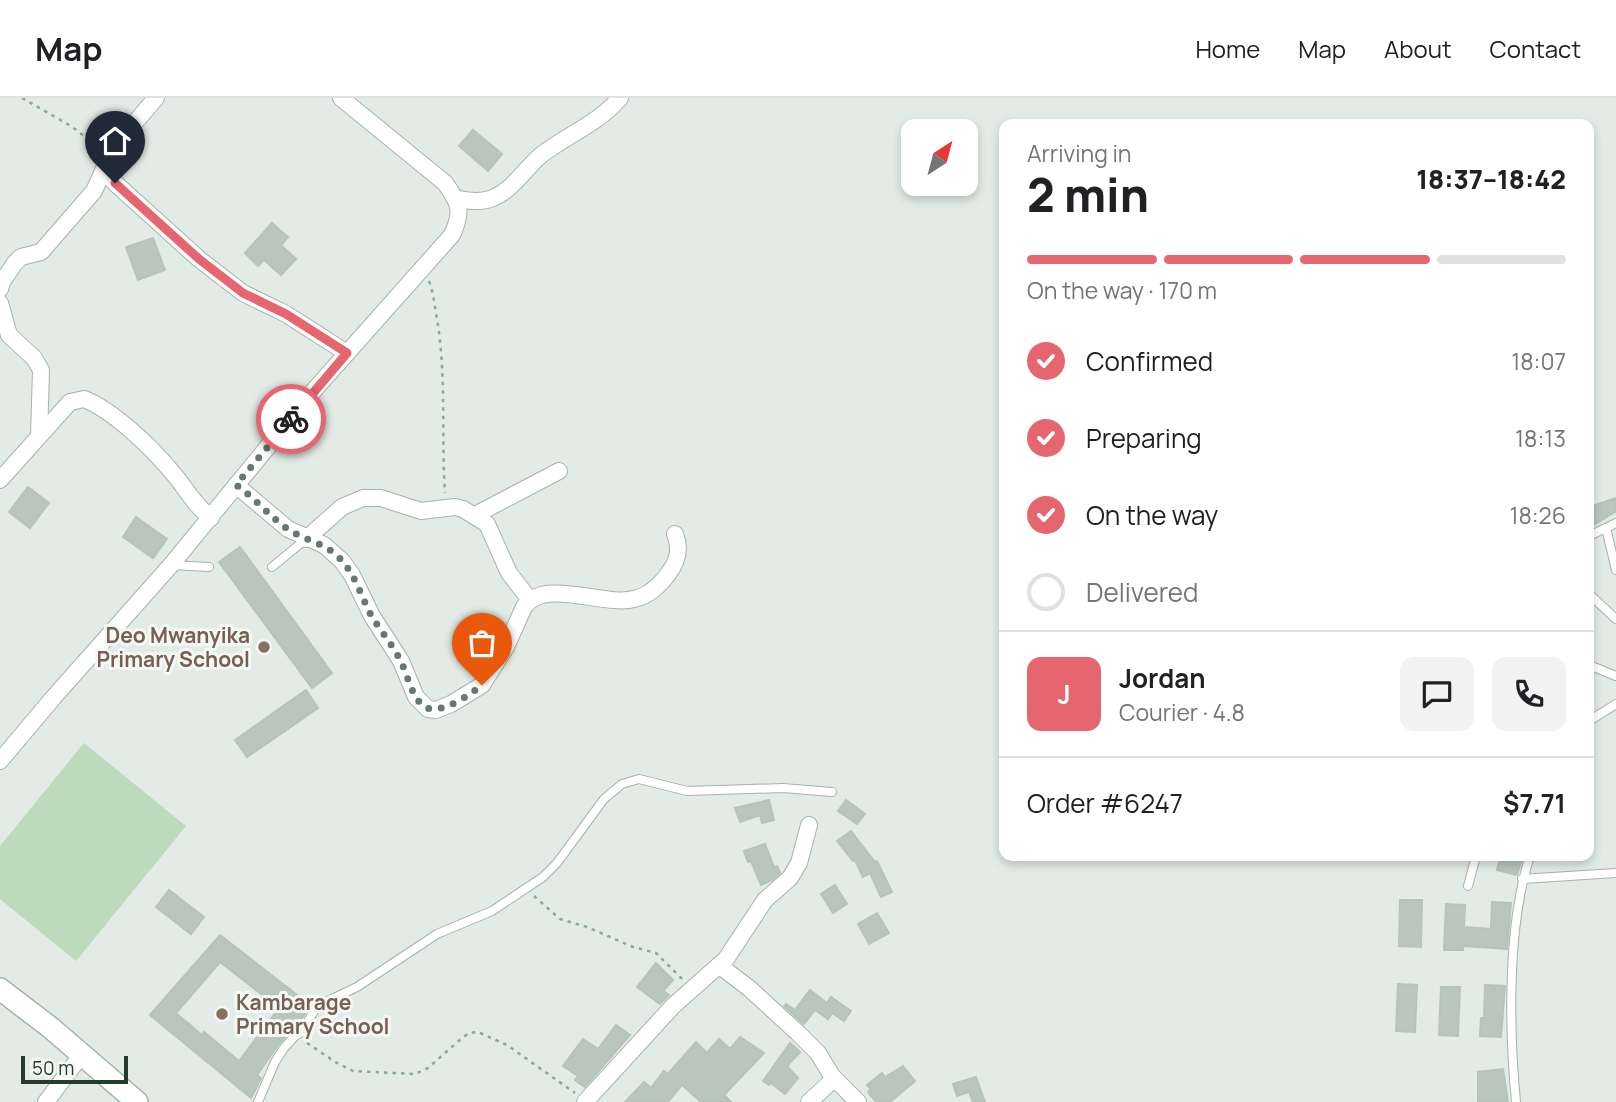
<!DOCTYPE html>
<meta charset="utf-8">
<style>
body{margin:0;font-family:Manrope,sans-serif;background:#f2f2f2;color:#202124;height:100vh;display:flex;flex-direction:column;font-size:26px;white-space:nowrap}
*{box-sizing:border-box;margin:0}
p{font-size:23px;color:#757577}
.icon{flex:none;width:38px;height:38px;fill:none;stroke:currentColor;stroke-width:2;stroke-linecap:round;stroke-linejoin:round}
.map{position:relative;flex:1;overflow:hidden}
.side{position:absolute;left:999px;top:21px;width:595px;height:742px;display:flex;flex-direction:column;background:#fff;border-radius:14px;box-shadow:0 4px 10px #0003}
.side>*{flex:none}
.needle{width:46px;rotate:36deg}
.buttons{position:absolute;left:901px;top:21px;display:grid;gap:14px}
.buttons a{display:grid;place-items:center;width:77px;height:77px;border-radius:14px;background:#fff;box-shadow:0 4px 10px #0003;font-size:35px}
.scale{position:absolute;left:21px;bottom:18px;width:107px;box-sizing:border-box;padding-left:7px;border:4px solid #243b2e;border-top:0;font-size:19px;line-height:24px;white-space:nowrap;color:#243b2e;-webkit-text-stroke:5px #f3f8f4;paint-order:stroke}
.pin{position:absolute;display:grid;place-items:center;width:60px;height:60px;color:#fff;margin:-72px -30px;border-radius:50% 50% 50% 0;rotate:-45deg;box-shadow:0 0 7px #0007}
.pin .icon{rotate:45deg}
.courier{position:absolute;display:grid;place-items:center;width:70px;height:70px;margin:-35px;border:5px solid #e5666f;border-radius:50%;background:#fff;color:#222;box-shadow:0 2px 9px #0007}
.headline em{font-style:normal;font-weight:800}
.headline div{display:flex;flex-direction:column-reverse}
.headline{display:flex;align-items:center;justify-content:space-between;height:119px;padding:0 28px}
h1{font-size:46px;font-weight:800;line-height:52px}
.bar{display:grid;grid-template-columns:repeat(4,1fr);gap:10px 7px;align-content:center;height:84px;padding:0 28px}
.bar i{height:9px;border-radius:5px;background:#e0e0e0}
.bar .current{background:#e5666f}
.bar p{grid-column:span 4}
.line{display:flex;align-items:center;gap:18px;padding:0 28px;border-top:2px solid #e0e0e0}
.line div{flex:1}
.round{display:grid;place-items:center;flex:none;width:74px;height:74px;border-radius:14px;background:#f2f2f2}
ol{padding:0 28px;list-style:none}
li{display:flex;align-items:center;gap:21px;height:77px}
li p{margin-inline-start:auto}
li .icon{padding:7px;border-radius:50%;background:#e5666f;color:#fff;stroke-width:4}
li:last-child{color:#757577}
li i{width:38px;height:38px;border:4px solid #e0e0e0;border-radius:50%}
header{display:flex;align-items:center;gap:42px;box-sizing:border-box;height:98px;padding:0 35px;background:#fff;border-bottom:2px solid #e0e0e0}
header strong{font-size:33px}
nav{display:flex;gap:38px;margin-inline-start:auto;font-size:24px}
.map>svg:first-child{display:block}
.green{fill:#bedabd}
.building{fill:#b8c6bd;stroke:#b5c4ba;stroke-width:2;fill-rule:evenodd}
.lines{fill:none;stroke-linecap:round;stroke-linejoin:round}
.service-casing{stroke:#a5b3aa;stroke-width:10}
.minor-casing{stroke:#a5b3aa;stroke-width:18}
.tertiary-casing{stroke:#a5b3aa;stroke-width:24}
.path{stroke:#86ac94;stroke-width:2.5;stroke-dasharray:3.5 5;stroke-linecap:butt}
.service{stroke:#fff;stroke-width:8}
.minor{stroke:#fff;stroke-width:16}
.tertiary{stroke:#fff;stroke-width:21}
.done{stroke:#66796e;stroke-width:7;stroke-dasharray:0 12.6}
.route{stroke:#e5666f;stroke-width:9}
.education-dot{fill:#8d6e63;stroke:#f3f8f4;stroke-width:2.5}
.labels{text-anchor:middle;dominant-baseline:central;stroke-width:6;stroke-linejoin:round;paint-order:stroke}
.education-label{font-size:21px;font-weight:bold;fill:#785e54;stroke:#f3f8f4;text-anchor:end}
</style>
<header>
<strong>Map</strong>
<nav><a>Home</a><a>Map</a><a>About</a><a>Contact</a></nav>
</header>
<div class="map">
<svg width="1616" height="1004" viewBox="0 0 1616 1004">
<rect width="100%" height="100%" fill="#e2ebe5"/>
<polygon class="green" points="84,645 186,728 76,863 0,801 0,748"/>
<g class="building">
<polygon points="473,32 502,56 488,73 459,48"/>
<polygon points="272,125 288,139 281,147 296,161 281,177 264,162 258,168 245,155"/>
<polygon points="153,140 165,172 138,182 126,149"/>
<polygon points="28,389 49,405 30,430 9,414"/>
<polygon points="1616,400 1616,413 1589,430 1589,409"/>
<polygon points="136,419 167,441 153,460 123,439"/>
<polygon points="240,449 332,575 312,590 219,464"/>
<polygon points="306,592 318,610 247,659 235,642"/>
<polygon points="769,702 774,722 762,725 760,717 740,724 735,710"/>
<polygon points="846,702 865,716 857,726 838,713"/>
<polygon points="851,733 875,764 877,763 892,794 881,799 870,775 863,779 855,762 853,763 837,743"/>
<polygon points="765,746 774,769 777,768 780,775 772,782 761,787 751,763 748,764 744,753"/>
<polygon points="1501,758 1523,758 1517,777 1497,772"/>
<polygon points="835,787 847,806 833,815 821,796"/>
<polygon points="169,792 204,819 191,836 156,809"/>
<polygon points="1400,802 1422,802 1421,849 1399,848"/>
<polygon points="1492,804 1511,805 1507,851 1463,848 1463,852 1444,852 1446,806 1465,807 1464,829 1491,831"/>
<polygon points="877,815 889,835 869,846 858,826"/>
<path d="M220,837L310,907L303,919L279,946L257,977L261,980L251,1000L150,917ZM220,864L279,910L239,963L204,934L202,937L176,915Z"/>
<polygon points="656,865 673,882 663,893 669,897 660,906 637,889"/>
<polygon points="1398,886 1417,887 1415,934 1396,933"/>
<polygon points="1485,887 1505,888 1501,939 1480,938 1481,920 1484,920"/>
<polygon points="1441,889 1460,889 1458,938 1439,937"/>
<polygon points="810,892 827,905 831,899 851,913 844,923 832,915 828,921 815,912 804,926 784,908 786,906 795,912"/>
<polygon points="616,927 630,937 585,989 575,982 578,978 563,968 583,941 598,951"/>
<polygon points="740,939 764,955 724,997 731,1004 701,1004 682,987 668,1004 625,1004 644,984 651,990 664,973 668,976 696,944 707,955 719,941 730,951"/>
<polygon points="790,945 800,954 787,968 798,980 785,996 771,985 769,987 763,983"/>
<polygon points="903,968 915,983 890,1004 876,1004 868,994 871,991 867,987 882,975 885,979"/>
<polygon points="1503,971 1508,1004 1478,1004 1478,974"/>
<polygon points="976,979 985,1004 973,1004 969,994 957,998 953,986"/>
</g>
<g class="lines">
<defs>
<g id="service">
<polyline points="1606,430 1616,472"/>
<polyline points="1589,438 1616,425"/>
<polyline points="171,467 209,469"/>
<polyline points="272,469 306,441"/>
<polyline points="1589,496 1616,521"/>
<polyline points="1589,567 1616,578"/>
<polyline points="1589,623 1616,606"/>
<polyline points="1522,781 1616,775"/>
<polyline points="1468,788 1476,758"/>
<polyline points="258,1004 275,964 284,950 295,938 302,934 317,908 357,889 437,836 492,813 543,779 557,765 604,701 622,686 639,681 687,693 783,690 832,694"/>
<path d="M1516,1004C1509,931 1507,828 1530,758"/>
</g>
<g id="minor">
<polyline points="104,72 115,85 199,161 243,195 286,216 347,255"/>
<path d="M457,101C470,103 483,105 495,99C513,91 525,71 540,58C566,37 598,26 620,0"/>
<polyline points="0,191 2,184 15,165 21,159 41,154 94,93 114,49 156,0"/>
<polyline points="0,205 9,237 34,260 41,272 39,338"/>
<path d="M0,382L70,304L84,301C113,312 152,350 172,374C186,390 194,407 211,420"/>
<path d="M236,387L288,431L324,447L342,463L352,477L372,518L401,563L416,599L428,611L436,612L451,606L482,587L506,549L524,509C544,479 604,509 634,501C648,498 660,487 668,476C678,463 681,451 675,436"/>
<polyline points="475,417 559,373"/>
<polyline points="306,441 342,409 363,400 381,400 421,413 455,409 463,411 487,426 509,475 530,502"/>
<path d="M0,663L53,600L171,467L316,290L452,137C463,113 460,106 445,85L341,0"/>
<polyline points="720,868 750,891 798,935 818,955 832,978 858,1004"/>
<polyline points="46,1004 82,956"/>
<polyline points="585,1004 673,908 726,861 765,802 790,780 799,765 809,727"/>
<polyline points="809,1004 834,981"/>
</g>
<polyline id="tertiary" points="0,891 51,930 137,1004"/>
</defs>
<use href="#service" class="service-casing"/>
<use href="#minor" class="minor-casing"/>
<use href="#tertiary" class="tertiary-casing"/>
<g class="path">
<polyline points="22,0 71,28 97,48"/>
<path d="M429,183C433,193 434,204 436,215C447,275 441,334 445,395"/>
<polyline points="534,798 560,821 587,829 633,849 656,855 683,882"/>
<polyline points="307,945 337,965 353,973 415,976 428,970 462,940 469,935 478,934 507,947 575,995"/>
</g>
<use href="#service" class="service"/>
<use href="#minor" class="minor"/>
<use href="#tertiary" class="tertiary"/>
</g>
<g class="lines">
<path class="done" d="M291,321L236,387C255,400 270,419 289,432C312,446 330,445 347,469C357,483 363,502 371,517C380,532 392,546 400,562C408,576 411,600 425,609C440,618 471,596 482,587"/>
<polyline class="route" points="115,85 199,161 243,195 286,216 347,255 291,321"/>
</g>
<g class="education-dot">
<circle cx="264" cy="549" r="7"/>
<circle cx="222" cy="916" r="7"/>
</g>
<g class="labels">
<g class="education-label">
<text x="250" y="537">Deo Mwanyika<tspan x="250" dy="24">Primary School</tspan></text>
<text x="236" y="904" text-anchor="start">Kambarage<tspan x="236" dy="24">Primary School</tspan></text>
</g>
</g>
</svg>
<div class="buttons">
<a><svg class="needle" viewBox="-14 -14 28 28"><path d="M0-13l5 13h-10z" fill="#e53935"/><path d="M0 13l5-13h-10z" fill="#757577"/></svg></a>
</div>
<div class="scale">50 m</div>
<div class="pin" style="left:482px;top:587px;background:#ea580c"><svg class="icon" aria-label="bag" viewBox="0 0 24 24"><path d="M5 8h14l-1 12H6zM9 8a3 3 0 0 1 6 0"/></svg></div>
<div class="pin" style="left:115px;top:85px;background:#1f2937"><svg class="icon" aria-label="home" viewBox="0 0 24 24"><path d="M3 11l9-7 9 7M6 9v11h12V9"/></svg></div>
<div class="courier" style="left:291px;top:321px"><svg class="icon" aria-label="bike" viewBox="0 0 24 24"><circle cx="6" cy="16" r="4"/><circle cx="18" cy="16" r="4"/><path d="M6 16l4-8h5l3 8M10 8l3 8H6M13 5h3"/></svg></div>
<section class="side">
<div class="headline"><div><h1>2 min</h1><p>Arriving in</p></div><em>18:37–18:42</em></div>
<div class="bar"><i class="current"></i><i class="current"></i><i class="current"></i><i></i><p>On the way · 170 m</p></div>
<ol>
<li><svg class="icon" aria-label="check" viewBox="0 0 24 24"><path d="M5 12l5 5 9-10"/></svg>Confirmed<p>18:07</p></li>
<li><svg class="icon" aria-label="check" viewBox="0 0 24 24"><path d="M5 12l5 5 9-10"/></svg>Preparing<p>18:13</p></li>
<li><svg class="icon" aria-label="check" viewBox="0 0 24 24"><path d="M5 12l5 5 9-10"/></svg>On the way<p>18:26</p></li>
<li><i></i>Delivered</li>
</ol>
<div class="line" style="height:126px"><b class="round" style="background:#e5666f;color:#fff">J</b><div><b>Jordan</b><p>Courier · 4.8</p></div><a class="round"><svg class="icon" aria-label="chat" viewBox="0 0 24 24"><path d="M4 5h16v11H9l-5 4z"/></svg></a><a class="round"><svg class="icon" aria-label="phone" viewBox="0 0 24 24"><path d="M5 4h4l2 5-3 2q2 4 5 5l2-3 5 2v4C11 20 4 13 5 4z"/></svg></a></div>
<div class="line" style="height:91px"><div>Order #6247</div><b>$7.71</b></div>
</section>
</div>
